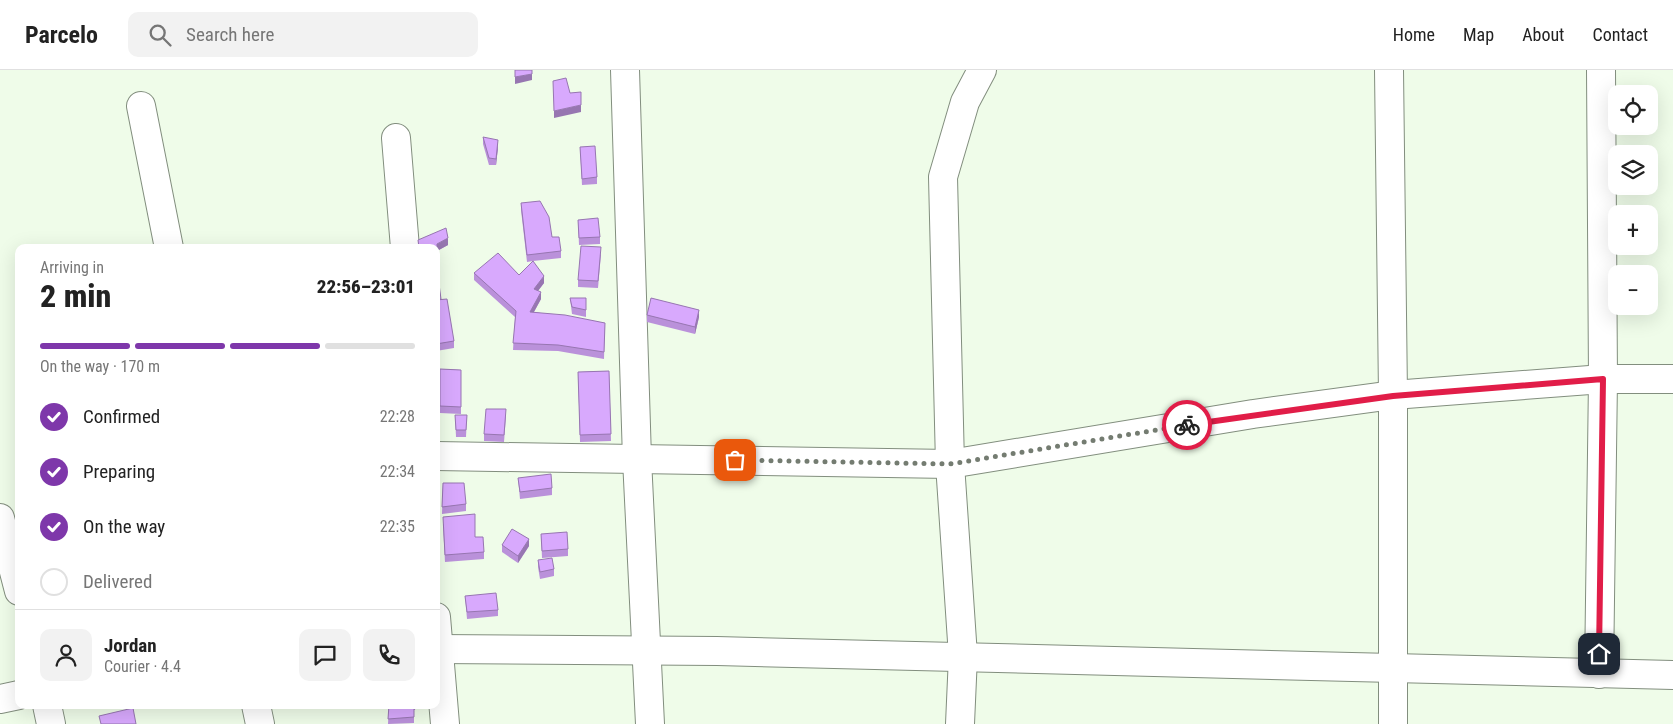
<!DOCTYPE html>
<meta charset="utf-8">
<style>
body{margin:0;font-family:"Roboto Condensed",sans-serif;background:#f2f2f2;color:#222;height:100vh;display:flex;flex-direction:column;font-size:19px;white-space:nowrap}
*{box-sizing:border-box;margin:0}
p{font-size:16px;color:#767676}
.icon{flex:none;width:28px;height:28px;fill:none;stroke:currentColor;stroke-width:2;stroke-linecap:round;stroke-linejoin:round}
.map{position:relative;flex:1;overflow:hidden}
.side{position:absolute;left:15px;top:174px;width:425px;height:465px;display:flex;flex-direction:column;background:#fff;border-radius:10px;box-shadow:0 5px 20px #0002}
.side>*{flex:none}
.tools{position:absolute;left:1608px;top:15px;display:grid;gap:10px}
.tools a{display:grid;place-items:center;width:50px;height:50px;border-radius:10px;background:#fff;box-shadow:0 5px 20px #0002;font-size:25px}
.pin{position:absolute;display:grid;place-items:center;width:42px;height:42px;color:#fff;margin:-21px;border-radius:10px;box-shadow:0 2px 8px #0006}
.courier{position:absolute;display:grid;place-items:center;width:50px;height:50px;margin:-25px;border:4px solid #e11d48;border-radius:50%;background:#fff;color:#222;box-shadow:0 1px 6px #0007}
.headline em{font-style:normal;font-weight:800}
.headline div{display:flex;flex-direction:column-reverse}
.headline{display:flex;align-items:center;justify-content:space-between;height:85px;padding:0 25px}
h1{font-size:32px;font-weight:800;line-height:38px}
.bar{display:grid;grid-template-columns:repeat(4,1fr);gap:8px 5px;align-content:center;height:60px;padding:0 25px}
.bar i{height:6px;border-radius:4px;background:#e0e0e0}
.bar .active{background:#7e37aa}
.bar p{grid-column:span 4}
.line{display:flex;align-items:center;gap:12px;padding:0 25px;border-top:1px solid #e0e0e0}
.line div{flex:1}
.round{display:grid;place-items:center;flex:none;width:52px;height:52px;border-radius:10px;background:#f2f2f2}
ol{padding:0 25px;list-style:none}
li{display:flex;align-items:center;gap:15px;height:55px}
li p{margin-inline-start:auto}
li .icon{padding:5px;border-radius:50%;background:#7e37aa;color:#fff;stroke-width:4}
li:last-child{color:#767676}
li i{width:28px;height:28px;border:2px solid #e0e0e0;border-radius:50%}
header{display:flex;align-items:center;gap:30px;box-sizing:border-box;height:70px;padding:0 25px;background:#fff;border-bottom:1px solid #e0e0e0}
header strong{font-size:24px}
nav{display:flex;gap:28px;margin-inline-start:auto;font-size:18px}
.search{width:350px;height:45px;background:#f2f2f2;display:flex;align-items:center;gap:12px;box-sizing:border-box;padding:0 18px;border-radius:10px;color:#767676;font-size:19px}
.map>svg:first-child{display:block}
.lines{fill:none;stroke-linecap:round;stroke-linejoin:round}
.street-casing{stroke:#828e7e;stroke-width:30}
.street{stroke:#fff;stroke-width:28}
.wall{fill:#ba91da}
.shaded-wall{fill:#9776b1}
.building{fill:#d8a9fd;stroke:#9776b1}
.done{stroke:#747c71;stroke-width:5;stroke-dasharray:0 9}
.route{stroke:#e11d48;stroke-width:6}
</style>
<header>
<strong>Parcelo</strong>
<div class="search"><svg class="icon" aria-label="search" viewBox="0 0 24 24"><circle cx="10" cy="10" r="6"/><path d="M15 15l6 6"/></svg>Search here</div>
<nav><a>Home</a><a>Map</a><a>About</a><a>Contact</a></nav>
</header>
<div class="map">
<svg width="1673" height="654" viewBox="0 0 1673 654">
<rect width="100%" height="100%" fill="#effce9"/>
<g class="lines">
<defs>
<g id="street">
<polyline points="625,0 637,389 650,654"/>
<polyline points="1389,0 1393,325 1393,654"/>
<polyline points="141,36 169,178"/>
<polyline points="396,68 405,178"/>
<polyline points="436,386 950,394 1253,344 1393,325 1603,309 1673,309"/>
<polyline points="0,448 19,521"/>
<polyline points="436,547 445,654"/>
<polyline points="436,579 717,581 1673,605"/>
<polyline points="1599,604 1603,309 1601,0"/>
<polyline points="0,629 19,625"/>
<polyline points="47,635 51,654"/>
<polyline points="256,635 260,654"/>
<polyline points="960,654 963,586 950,394 943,107 965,32 982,0"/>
</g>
</defs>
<use href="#street" class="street-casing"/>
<use href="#street" class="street"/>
</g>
<g class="wall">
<polygon points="483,67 498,77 496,95 489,95 483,74"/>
<polygon points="580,77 597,107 597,114 582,115"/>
<polygon points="521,133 552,167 561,181 561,188 533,191 544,213 538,221 541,229 534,242 605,253 604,289 558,281 513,280 515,247 474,210 474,203 519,205 533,191 527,192 521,140"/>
<polygon points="578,150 600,167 600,174 579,175"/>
<polygon points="418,170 448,175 437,181 437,199 441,230 454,271 454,278 436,281 436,178 418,178"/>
<polygon points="601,184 598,218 578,217 578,210"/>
<polygon points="570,228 586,235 586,247 572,244"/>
<polygon points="647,245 699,247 695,264 647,252"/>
<polygon points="440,299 461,300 461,344 440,343"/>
<polygon points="609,301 611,371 580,372 578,302"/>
<polygon points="455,345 467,345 466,367 456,367"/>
<polygon points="506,346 504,372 484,371 484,364"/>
<polygon points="518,408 552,418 552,425 520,429"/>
<polygon points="443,413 466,434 466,441 442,444"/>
<polygon points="443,454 475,467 484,482 484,489 445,492"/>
<polygon points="541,464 568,479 568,486 542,488"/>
<polygon points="502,475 529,476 518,493 502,482"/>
<polygon points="538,490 554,499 554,506 540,509 538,497"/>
<polygon points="465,526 498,540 498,546 467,549"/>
<polygon points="389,635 421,635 414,640 414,653 388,654"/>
</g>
<g class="shaded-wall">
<polygon points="532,4 532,10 515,14 515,7"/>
<polygon points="581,35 581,42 554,48 554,41"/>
<polygon points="498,70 498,77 496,95 496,89"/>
<polygon points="448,168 448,175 437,181 437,174"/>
<polygon points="544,206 544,213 534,226 534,219"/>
<polygon points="541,222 541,229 530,249 530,242"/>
<polygon points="699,240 699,247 695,264 695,257"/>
<polygon points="529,469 529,476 518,493 518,486"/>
<polygon points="414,635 421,635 414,640"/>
</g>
<g class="building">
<polygon points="515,0 532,0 532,4 515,7"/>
<polygon points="566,8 570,23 581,22 581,35 554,41 553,11"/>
<polygon points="483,67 498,70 496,89 489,88"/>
<polygon points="595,76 597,107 582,109 580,77"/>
<polygon points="540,131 549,147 552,167 559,167 561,181 527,185 521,133"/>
<polygon points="598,148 600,167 579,168 578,150"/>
<polygon points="446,158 448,168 437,174 437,199 441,229 436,230 436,178 419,178 418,170"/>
<polygon points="581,176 601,177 598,211 578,210"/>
<polygon points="498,183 519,205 533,191 544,206 534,219 541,222 530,242 565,245 605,253 604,282 558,275 513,273 516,241 474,203"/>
<polygon points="570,228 586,228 586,240 572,237"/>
<polygon points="651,228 699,240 695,257 647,245"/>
<polygon points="447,229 454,271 436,274 436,230"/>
<polygon points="440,299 461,300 461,337 440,336"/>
<polygon points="609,301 611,364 580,365 578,302"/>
<polygon points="486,339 506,339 504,365 484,364"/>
<polygon points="455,345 467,345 466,360 456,360"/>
<polygon points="551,404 552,418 520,422 518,408"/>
<polygon points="443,413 464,413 466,434 442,437"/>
<polygon points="475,444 475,467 483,467 484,482 445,485 443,447"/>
<polygon points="512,459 529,469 518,486 502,475"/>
<polygon points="567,462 568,479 542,481 541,464"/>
<polygon points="552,488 554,499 540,502 538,490"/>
<polygon points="496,523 498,540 467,542 465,526"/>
<polygon points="389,635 414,635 414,647 388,649"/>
<polygon points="133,638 136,654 101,654 99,646"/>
</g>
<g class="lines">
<polyline class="done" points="735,390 950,394 1187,355"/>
<polyline class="route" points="1187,355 1393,326 1603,309 1599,584"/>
</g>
</svg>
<div class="tools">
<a><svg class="icon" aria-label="locate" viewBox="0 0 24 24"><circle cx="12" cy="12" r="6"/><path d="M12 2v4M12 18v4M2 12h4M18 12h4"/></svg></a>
<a><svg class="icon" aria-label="layers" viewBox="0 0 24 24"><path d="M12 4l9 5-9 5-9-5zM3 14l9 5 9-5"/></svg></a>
<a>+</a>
<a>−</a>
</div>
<div class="pin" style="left:735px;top:390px;background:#ea580c"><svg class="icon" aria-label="bag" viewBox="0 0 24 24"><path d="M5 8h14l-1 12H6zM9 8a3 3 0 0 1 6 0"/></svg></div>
<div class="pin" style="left:1599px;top:584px;background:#1f2937"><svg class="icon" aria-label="home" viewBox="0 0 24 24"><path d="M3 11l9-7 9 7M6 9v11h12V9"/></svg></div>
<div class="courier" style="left:1187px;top:355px"><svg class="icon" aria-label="bike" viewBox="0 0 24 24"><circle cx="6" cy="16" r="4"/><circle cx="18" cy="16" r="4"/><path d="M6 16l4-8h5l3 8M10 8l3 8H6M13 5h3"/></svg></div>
<section class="side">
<div class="headline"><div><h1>2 min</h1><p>Arriving in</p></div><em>22:56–23:01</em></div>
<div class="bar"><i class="active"></i><i class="active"></i><i class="active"></i><i></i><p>On the way · 170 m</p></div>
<ol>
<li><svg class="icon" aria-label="check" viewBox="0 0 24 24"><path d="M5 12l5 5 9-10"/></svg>Confirmed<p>22:28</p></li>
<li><svg class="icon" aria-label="check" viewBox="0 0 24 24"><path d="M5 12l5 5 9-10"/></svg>Preparing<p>22:34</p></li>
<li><svg class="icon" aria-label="check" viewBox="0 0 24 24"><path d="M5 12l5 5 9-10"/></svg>On the way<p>22:35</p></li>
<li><i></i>Delivered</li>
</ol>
<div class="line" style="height:90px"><a class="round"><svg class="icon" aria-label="person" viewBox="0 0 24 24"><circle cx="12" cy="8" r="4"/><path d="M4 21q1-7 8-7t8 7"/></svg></a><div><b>Jordan</b><p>Courier · 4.4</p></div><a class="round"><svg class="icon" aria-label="chat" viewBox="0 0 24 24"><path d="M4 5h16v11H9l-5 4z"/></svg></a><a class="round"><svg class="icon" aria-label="phone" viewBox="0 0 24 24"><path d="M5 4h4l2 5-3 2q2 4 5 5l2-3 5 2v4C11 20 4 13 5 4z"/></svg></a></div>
</section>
</div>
